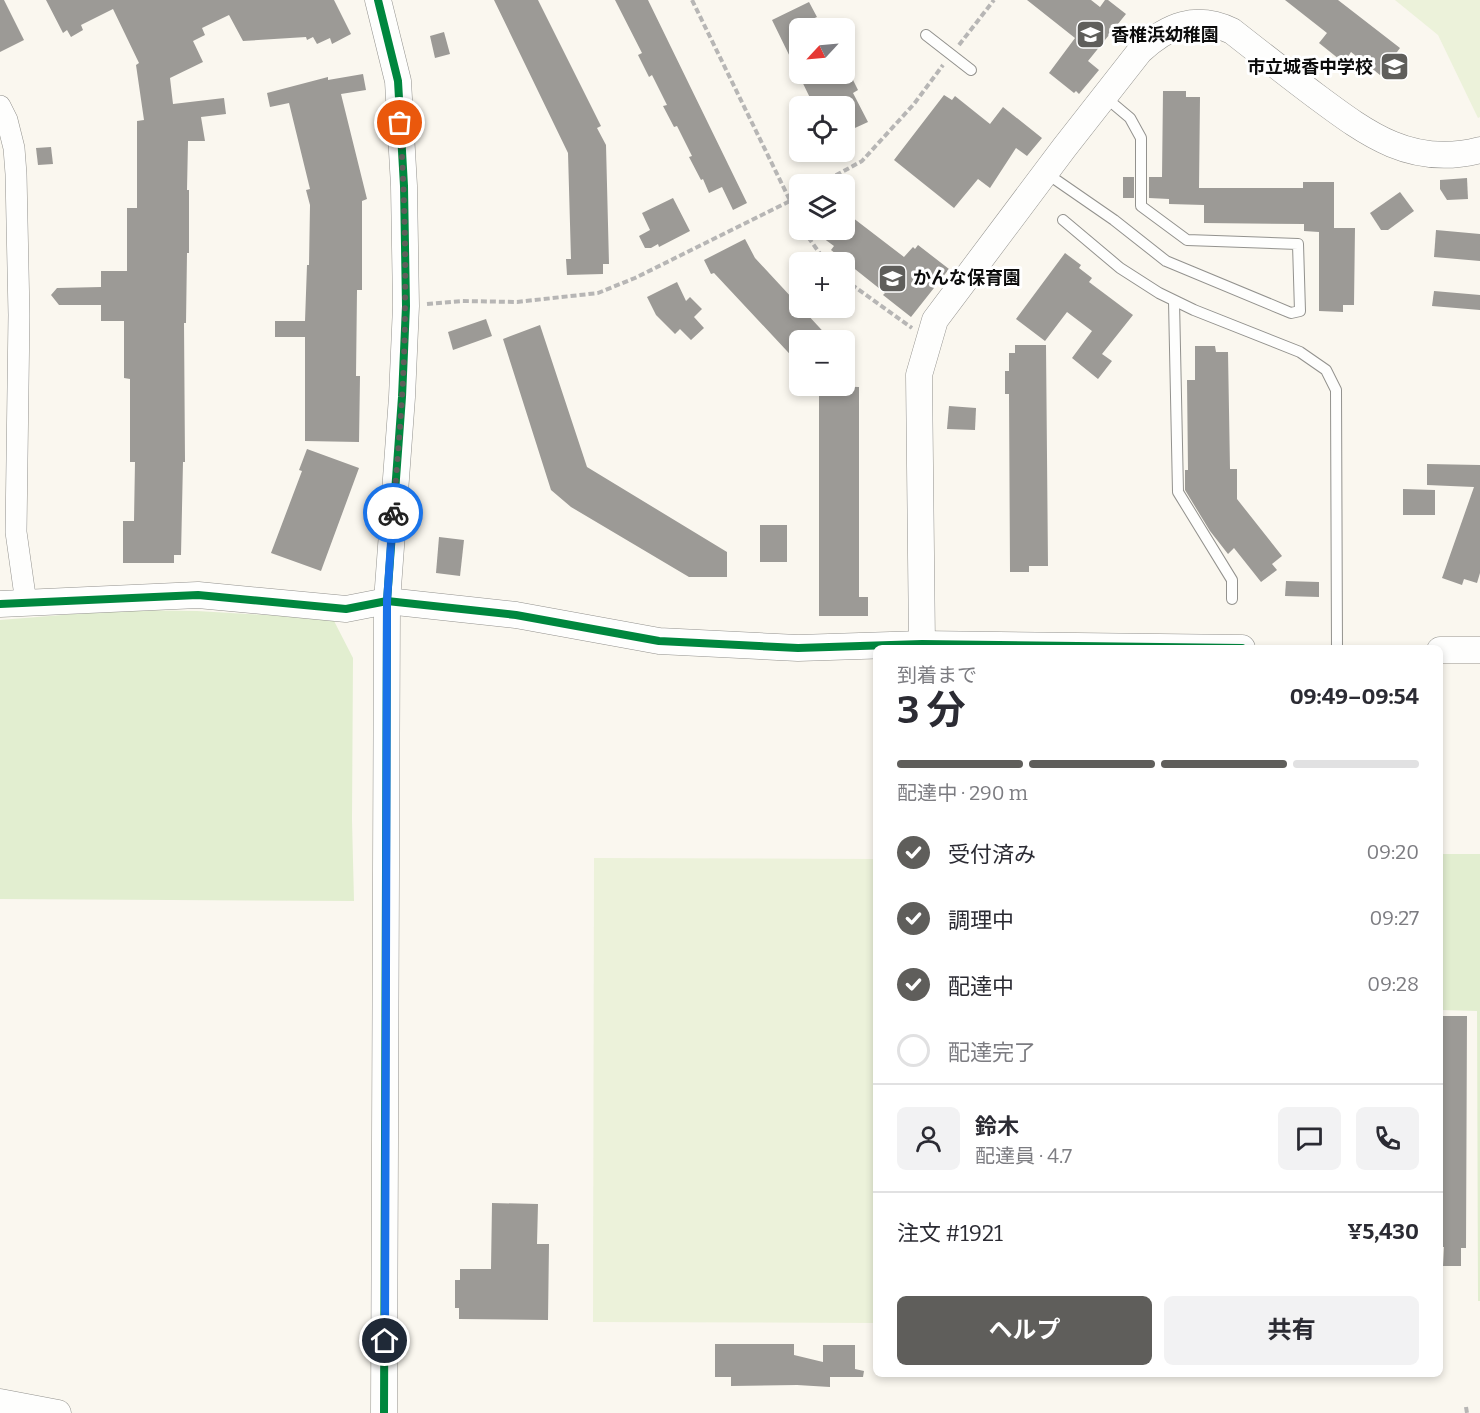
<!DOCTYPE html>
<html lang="ja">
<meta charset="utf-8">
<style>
body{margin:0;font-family:Bitter,"Noto Sans JP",serif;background:#f2f2f3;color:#2b2b33;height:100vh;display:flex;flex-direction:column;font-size:22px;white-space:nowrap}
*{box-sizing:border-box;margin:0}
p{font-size:20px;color:#7c7c81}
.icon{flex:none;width:33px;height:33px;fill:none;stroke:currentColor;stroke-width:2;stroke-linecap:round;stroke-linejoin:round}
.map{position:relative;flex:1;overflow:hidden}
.drawer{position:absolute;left:873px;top:645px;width:570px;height:732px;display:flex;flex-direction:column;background:#fff;border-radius:9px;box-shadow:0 3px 9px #0003}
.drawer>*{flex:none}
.needle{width:39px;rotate:244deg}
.controls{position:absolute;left:789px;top:18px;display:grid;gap:12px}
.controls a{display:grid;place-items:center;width:66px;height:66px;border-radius:9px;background:#fff;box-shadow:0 3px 9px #0003;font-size:30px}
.pin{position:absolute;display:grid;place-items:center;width:51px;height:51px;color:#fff;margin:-26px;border:3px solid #fff;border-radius:50%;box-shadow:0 2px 6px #0007}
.courier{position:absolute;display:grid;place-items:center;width:60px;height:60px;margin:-30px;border:4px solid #1a73e8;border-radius:50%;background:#fff;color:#222;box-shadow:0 2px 8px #0007}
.headline em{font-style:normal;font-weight:700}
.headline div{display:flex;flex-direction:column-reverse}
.headline{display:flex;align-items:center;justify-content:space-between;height:102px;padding:0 24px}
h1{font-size:39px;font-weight:700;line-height:45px}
.bar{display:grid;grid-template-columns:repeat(4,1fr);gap:9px 6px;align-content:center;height:72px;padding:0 24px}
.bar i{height:8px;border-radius:4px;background:#e1e1e2}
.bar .current{background:#5f5e5b}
.bar p{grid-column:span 4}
.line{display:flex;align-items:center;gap:15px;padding:0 24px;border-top:2px solid #e1e1e2}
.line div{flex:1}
.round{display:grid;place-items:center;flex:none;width:63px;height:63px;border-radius:9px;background:#f2f2f3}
ol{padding:0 24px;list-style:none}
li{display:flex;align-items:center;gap:18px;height:66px}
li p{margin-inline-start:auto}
li .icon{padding:6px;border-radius:50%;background:#5f5e5b;color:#fff;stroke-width:4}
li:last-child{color:#7c7c81}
li i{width:33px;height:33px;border:3px solid #e1e1e2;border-radius:50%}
.button{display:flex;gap:12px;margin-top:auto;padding:12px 24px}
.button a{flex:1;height:69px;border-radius:9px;background:#5f5e5b;color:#fff;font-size:24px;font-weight:700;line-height:69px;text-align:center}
.button a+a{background:#f2f2f3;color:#2b2b33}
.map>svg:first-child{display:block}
.green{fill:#e2eed0}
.pitch{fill:#ecf2da}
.building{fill:#9c9a96}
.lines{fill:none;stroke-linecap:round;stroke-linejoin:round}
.service-casing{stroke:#93928e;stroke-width:12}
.minor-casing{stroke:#93928e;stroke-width:22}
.tertiary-casing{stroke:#93928e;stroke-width:27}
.path{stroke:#b7b6b5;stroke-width:4;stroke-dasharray:6 3;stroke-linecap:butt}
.service{stroke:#fefefd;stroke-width:10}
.minor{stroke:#fefefd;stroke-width:21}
.tertiary{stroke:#fefefd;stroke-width:26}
.cycleway-casing{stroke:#fff;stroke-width:11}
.cycleway{stroke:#00873e;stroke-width:8}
.done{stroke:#5f5e5b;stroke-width:6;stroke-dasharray:0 10.8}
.route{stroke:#1a73e8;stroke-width:8}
.labels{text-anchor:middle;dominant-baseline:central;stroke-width:6;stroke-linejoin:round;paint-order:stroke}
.poi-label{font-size:18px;font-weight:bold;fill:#0c0c0c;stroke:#fff;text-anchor:start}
</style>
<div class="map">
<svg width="1480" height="1413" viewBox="0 0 1480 1413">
<rect width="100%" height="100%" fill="#faf7ef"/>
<g class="green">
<polygon points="124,610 197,611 333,619 353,658 352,820 354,901 0,899 0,620"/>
<polygon points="1440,854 1480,854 1480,1301 1478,1301 1477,1011 1440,1010"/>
</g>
<g class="pitch">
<polygon points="1395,0 1480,0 1480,117 1478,118 1438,35"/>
<polygon points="594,858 876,859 876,1323 593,1322"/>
</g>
<g class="building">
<polygon points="0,0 4,0 24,40 0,52"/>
<polygon points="46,0 334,0 351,34 332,44 330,38 317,44 313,37 307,40 306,37 243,41 229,15 202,28 205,35 193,41 203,62 170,78 173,104 224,98 226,114 201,117 205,141 188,141 187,190 189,190 189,253 187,253 186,323 184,323 185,462 183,462 181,555 174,555 174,563 123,563 123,521 134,521 135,462 130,462 130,379 124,378 124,321 101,321 101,305 59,305 51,295 57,288 101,287 101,271 127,271 127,208 137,208 137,121 144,120 136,65 139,63 113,9 81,25 83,30 71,37 67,30 63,33"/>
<polygon points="494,0 538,0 601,126 597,128 606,145 609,264 603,264 603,274 567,275 566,259 571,259 568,153"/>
<polygon points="615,0 648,0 747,203 733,210 722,187 709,193 703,179 701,180 689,157 692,156 677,126 674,127 663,106 667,105 652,75 649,77 638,55 642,53"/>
<polygon points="1027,0 1091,0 1100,7 1105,0 1108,0 1126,14 1088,61 1099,70 1079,94 1076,91 1074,93 1049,73 1075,38"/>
<polygon points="1285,0 1338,0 1400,48 1380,75 1351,52 1344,63 1319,43 1327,33"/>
<polygon points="809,2 817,17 810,20 814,28 800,28 800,74 850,74 858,90 853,93 868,122 844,133 844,106 814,106 772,20"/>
<polygon points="444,32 450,54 435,58 430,36"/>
<polygon points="363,74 366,90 341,94 367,199 362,201 362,290 357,290 356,376 360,376 359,442 305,441 305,337 275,337 275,321 305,321 307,265 309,265 310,205 306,190 310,189 289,103 270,107 267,93 328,77 328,80"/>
<polygon points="1163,91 1186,91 1186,97 1200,97 1199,188 1303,188 1303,182 1334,182 1334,228 1355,228 1354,305 1343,305 1343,312 1319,311 1319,232 1304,231 1304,224 1204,223 1204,205 1169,204 1169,199 1149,198 1149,177 1162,177"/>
<polygon points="944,95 952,100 955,96 990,124 1003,107 1042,138 1027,156 1016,148 990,188 978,179 954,208 894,160"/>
<polygon points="51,147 53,164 38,165 36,148"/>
<rect x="1123" y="177" width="11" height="21"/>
<polygon points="1467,178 1468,199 1447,200 1440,189 1440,180"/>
<polygon points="1400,192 1414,211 1388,230 1381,230 1370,213"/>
<polygon points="673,198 690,231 659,247 658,244 651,248 645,248 639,236 650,230 642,213"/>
<polygon points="844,211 904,257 913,247 915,249 918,245 949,269 911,317 883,295 885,293 831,250 834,246 812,230 844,230"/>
<polygon points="1436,230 1480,234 1480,261 1434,257"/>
<polygon points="745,239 755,258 831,340 800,340 800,365 714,273 711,274 704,260"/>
<polygon points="1065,253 1081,265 1079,268 1092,278 1089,282 1133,315 1102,354 1112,361 1098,379 1072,358 1092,331 1067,312 1045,341 1016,319"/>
<polygon points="677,282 686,301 690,297 702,309 694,317 704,328 691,340 680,329 675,334 656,315 647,297"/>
<polygon points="1434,291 1480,295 1480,310 1432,306"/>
<polygon points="486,319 492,336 453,350 448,332"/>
<polygon points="540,325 587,467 727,552 727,577 689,577 571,507 551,490 503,339"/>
<polygon points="1015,345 1046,345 1048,566 1029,566 1029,572 1010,572 1009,394 1005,394 1005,371 1009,371 1009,353 1015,353"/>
<polygon points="1195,346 1215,346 1216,352 1228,352 1230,469 1237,469 1237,499 1282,556 1272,564 1277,570 1261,582 1234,548 1228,554 1210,531 1185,490 1185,470 1188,470 1187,380 1195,380"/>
<polygon points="819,386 859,387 859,597 868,597 868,616 819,616"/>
<polygon points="949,406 976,408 975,430 947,429"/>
<polygon points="307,449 359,468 321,571 271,553 302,471 299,470"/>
<polygon points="1427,464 1480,465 1480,573 1477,583 1464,579 1462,585 1442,578 1474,487 1427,485"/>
<polygon points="1403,489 1435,490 1435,515 1403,515"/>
<rect x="760" y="525" width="27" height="37"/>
<polygon points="439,537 464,540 460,576 436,573"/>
<polygon points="1286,581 1319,582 1319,597 1285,596"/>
<polygon points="1440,1016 1467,1016 1466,1248 1461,1248 1461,1266 1443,1266 1444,1247 1440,1247"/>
<polygon points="492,1203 538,1204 537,1244 549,1244 548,1320 459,1319 459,1308 455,1308 455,1280 460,1280 460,1269 491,1269"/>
<polygon points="715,1344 794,1344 794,1355 823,1362 823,1345 855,1345 855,1369 864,1371 863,1377 830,1377 830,1387 797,1385 731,1386 731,1377 715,1377"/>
</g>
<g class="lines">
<defs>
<g id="service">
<polyline points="926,35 971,70"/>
<polyline points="1046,173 1114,220 1166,261 1291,313 1300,311 1298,244 1187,240 1141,206 1141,138 1130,118 1105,97"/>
<polyline points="1063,220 1120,268 1159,293 1194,310 1300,352 1326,370 1336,390 1337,648"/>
<polyline points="1174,301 1178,492 1232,580 1232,599"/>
</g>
<polyline id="minor" points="0,106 7,120 14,148 16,174 19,315 16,532 26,603"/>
<g id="tertiary">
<polyline points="378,0 398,81 404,186 406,306 402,397 387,601 384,1413"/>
<polyline points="0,604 198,595 346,609 387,601 516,615 659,641 798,648 922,644 1242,648"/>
<path d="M922,644L919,375L935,320L1064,148L1140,51C1168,25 1196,14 1232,31C1260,53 1288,75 1316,96C1367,134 1412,168 1480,150"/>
<polyline points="1440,650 1480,650"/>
<polyline points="0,1402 58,1413"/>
</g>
</defs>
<use href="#service" class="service-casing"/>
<use href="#minor" class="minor-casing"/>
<use href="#tertiary" class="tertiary-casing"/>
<g class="path">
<polyline points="692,0 800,221"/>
<polyline points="959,45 994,0"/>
<polyline points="820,184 862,161 914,104 943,65"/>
<polyline points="803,230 826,262"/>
<polyline points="844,279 912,328"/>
<polyline points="427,304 462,301 517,302 598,293 635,278 800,196"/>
<polyline points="1466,1407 1467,1413"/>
</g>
<use href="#service" class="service"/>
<use href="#minor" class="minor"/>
<use href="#tertiary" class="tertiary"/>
<defs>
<g id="cycleway">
<polyline points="378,0 398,81 404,186 406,306 402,397 387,601 384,1413"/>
<polyline points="0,604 198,595 346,609 387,601 516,615 659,641 798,648 922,644 1242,648"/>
</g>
</defs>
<use href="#cycleway" class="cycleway-casing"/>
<use href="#cycleway" class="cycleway"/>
</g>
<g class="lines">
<path class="done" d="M393,513C399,444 405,375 405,307C406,246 404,184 400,123"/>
<polyline class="route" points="385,1341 387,601 393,513"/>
</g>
<defs>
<symbol id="school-square" viewBox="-11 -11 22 22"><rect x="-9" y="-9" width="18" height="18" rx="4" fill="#5f5e5b" stroke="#fff"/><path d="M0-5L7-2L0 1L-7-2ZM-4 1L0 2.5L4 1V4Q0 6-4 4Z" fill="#fff"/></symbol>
</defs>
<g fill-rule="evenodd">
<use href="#school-square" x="1074" y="18" width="33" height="33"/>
<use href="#school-square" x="1378" y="50" width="33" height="33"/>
<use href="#school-square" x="876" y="262" width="33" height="33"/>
</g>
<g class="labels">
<g class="poi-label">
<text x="1111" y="35">香椎浜幼稚園</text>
<text x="1373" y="67" text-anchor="end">市立城香中学校</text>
<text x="913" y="278">かんな保育園</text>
</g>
</g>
</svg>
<div class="controls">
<a><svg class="needle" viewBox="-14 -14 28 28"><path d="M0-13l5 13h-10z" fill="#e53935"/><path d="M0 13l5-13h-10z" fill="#7c7c81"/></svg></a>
<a><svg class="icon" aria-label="locate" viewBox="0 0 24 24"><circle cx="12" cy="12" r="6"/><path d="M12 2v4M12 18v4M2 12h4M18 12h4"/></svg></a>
<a><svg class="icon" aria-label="layers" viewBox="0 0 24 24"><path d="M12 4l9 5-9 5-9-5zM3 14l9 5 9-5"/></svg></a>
<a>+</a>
<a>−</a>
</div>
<div class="pin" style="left:400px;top:123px;background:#ea580c"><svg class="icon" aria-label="bag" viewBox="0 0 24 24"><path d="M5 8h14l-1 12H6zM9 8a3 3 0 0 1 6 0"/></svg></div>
<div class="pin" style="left:385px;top:1341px;background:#1f2937"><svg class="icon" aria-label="home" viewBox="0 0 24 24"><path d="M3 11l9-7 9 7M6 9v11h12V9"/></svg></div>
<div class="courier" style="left:393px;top:513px"><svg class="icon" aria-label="bike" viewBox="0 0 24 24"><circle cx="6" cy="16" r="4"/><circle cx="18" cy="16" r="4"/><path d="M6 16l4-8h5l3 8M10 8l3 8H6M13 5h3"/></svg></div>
<section class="drawer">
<div class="headline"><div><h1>3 分</h1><p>到着まで</p></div><em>09:49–09:54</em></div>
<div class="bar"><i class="current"></i><i class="current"></i><i class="current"></i><i></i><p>配達中 · 290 m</p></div>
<ol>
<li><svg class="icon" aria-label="check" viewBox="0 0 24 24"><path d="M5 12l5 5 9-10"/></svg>受付済み<p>09:20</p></li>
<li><svg class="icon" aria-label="check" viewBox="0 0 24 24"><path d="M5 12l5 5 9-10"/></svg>調理中<p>09:27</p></li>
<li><svg class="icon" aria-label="check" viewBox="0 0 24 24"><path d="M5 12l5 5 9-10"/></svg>配達中<p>09:28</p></li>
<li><i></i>配達完了</li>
</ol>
<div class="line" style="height:108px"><a class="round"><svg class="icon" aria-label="person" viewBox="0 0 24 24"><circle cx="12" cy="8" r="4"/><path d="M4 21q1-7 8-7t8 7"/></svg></a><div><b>鈴木</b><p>配達員 · 4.7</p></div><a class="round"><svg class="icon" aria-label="chat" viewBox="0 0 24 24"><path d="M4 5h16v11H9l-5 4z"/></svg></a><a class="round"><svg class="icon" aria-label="phone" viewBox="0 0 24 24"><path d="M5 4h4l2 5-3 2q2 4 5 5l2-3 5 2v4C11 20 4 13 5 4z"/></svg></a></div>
<div class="line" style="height:78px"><div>注文 #1921</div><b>¥5,430</b></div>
<div class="button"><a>ヘルプ</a><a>共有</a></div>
</section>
</div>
